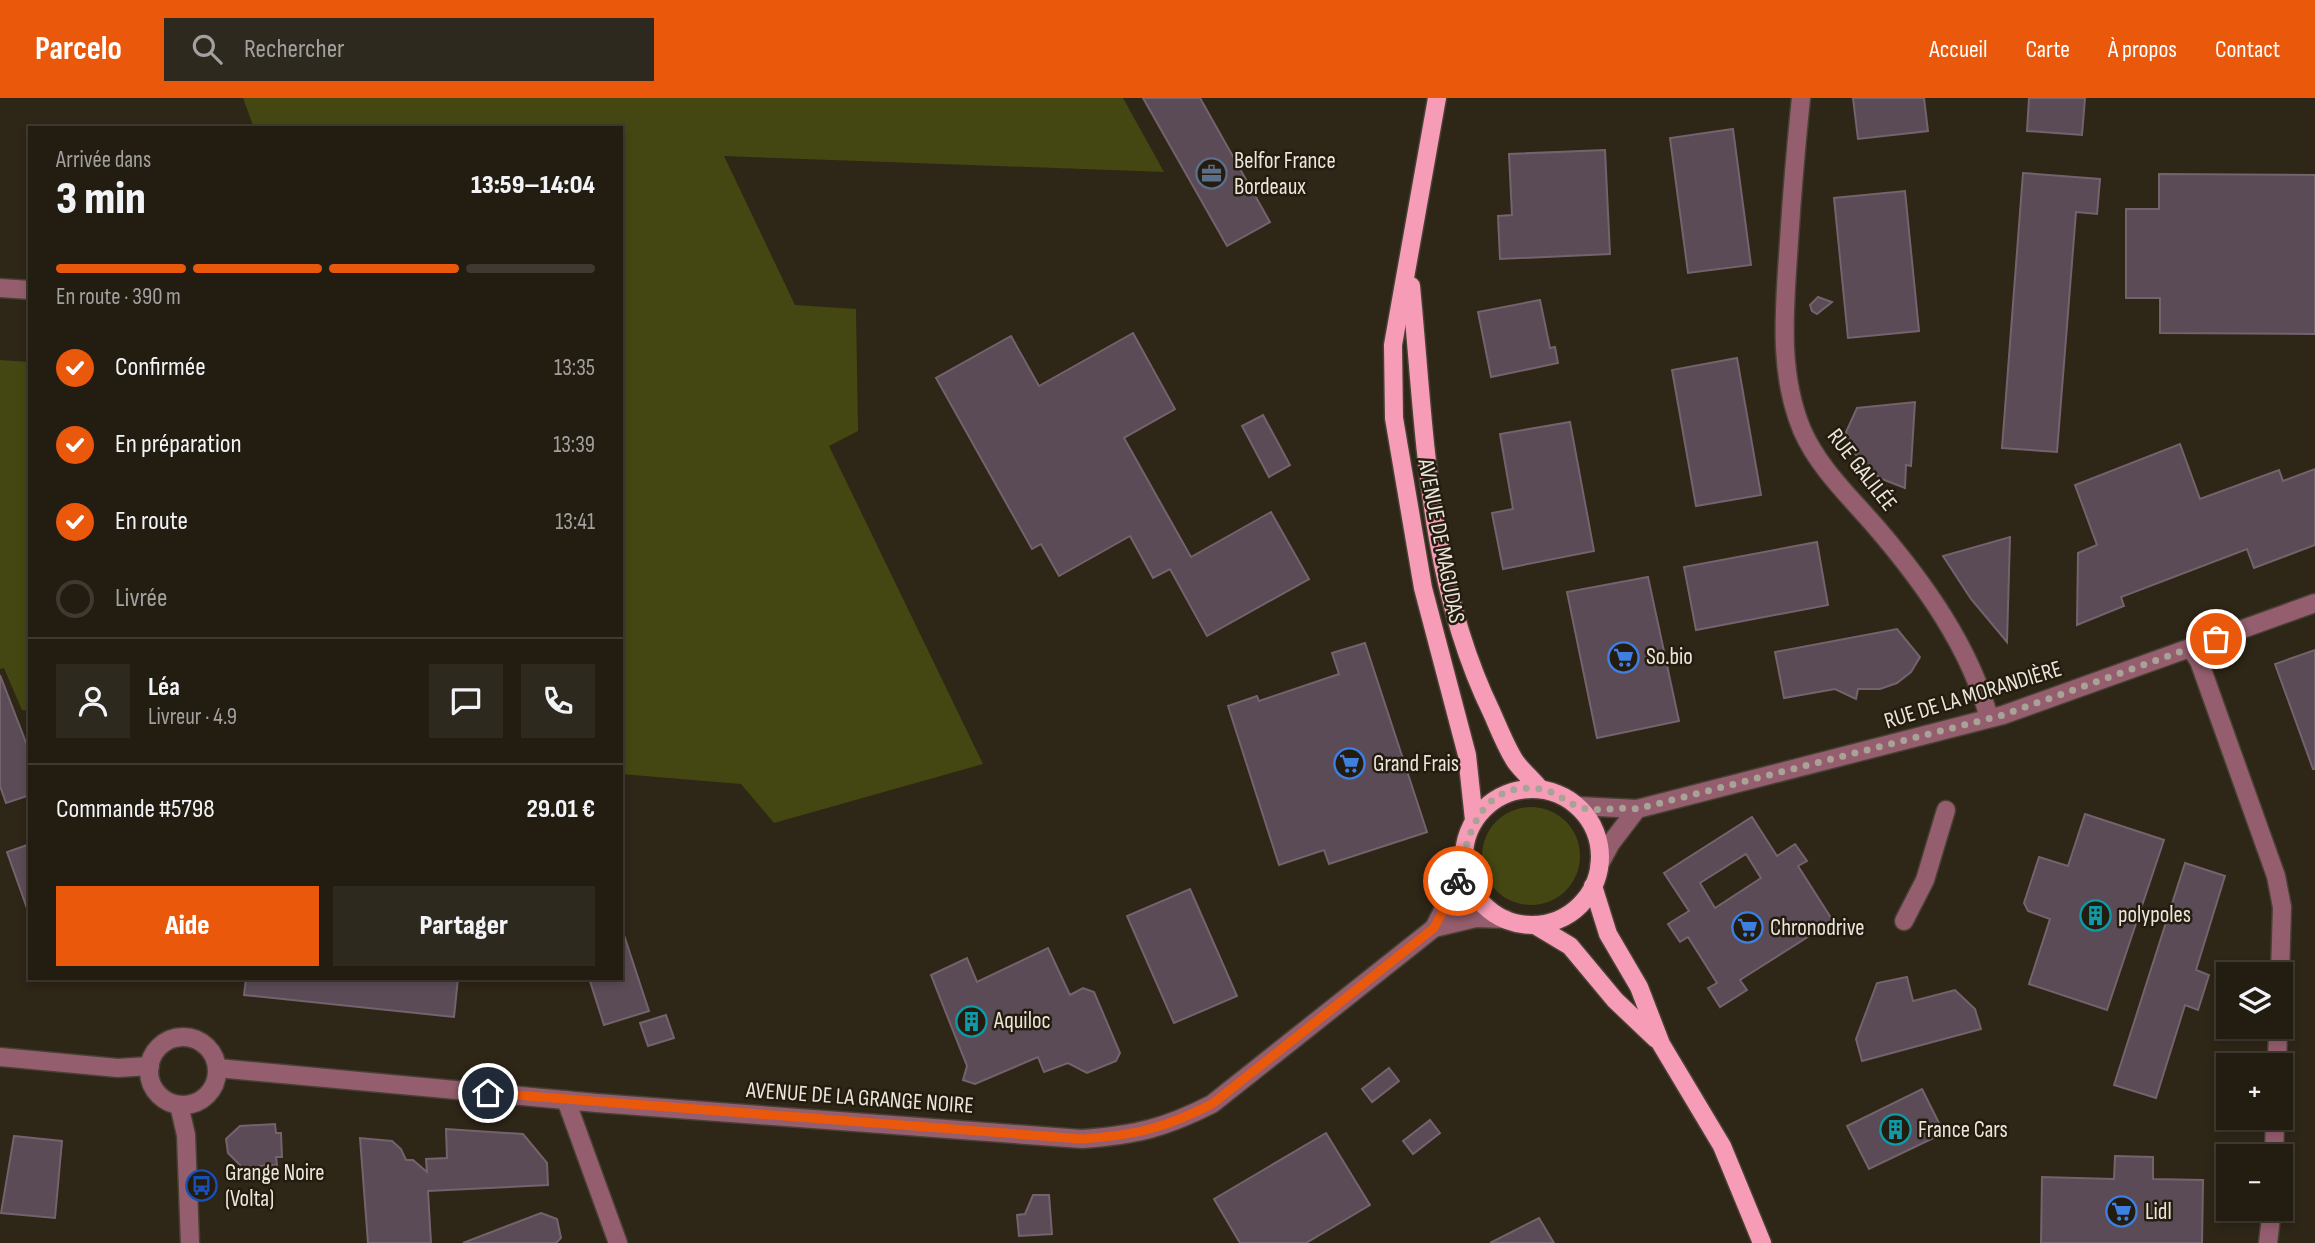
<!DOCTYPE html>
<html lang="fr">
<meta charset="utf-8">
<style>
body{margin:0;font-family:"Sofia Sans Condensed",sans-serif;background:#2e291f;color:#f1f3f6;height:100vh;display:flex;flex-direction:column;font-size:26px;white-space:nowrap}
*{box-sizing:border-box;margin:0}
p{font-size:23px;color:#a2a19f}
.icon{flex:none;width:38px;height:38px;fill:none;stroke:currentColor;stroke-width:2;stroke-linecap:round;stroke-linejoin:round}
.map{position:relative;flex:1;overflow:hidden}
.panel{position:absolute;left:28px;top:28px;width:595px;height:854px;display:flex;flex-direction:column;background:#221c11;border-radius:0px;box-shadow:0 4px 10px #0003,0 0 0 2px #3f3a31}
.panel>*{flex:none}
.controls{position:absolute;left:2216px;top:864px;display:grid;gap:14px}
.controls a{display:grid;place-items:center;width:77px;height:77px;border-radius:0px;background:#221c11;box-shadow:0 4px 10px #0003,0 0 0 2px #3f3a31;font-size:35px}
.pin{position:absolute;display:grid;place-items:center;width:60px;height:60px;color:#fff;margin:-30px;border:4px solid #fff;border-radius:50%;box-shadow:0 2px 7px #0007}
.courier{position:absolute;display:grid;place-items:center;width:70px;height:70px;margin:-35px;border:5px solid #ea580c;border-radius:50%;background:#fff;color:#222;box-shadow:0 2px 9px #0007}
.summary em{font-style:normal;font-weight:800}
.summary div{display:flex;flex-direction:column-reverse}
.summary{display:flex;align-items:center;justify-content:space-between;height:119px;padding:0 28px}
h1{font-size:46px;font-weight:800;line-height:52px}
.bar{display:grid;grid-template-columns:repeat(4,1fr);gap:10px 7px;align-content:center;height:84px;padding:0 28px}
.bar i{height:9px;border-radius:5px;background:#3f3a31}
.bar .active{background:#ea580c}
.bar p{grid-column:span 4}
.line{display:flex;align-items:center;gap:18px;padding:0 28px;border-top:2px solid #3f3a31}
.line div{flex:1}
.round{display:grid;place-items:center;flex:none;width:74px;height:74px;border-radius:0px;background:#2e291f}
ol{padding:0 28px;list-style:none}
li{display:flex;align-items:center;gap:21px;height:77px}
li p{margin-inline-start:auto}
li .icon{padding:7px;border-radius:50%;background:#ea580c;color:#fff;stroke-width:4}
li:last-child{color:#a2a19f}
li i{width:38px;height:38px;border:4px solid #3f3a31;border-radius:50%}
.button{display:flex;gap:14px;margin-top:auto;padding:14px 28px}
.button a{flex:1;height:80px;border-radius:0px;background:#ea580c;color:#fff;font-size:28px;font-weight:800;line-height:80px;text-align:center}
.button a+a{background:#2e291f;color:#f1f3f6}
header{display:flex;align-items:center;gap:42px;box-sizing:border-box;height:98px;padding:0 35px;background:#ea580c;color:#fff}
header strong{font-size:33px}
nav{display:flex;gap:38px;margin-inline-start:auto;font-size:24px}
.search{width:490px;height:63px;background:#2e291f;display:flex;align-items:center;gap:18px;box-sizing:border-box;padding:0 24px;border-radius:0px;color:#a2a19f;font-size:26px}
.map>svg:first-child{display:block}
.green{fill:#444711}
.building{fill:#5b4b56;stroke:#74626d;stroke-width:2;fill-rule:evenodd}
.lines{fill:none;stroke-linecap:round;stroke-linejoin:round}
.minor-casing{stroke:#484133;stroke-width:21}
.major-casing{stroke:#484133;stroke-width:21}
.minor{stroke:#955e6e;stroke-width:18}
.major{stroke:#f69cb7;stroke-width:18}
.done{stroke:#a9a397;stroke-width:7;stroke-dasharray:0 12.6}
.route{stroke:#ea580c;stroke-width:9}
.labels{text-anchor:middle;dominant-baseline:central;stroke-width:5;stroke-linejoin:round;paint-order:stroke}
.poi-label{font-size:23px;fill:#ebe6dc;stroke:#241c0e;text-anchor:start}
.street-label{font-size:23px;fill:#ebe6dc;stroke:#241c0e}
</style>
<header>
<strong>Parcelo</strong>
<div class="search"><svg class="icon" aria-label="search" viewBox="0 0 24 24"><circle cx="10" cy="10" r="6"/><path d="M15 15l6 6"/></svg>Rechercher</div>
<nav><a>Accueil</a><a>Carte</a><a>À propos</a><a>Contact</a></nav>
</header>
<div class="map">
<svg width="2315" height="1145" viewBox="0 0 2315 1145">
<rect width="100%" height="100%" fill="#2e2617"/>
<g class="green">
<polygon points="243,0 1123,0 1164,74 724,58 795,207 856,211 858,333 829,348 983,666 774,725 741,686 621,676 621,30 254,30"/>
<polygon points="0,262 30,264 30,613 22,612 4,570 0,571"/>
<circle cx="1531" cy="758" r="49"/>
</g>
<g class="building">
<polygon points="1143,0 1200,0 1270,124 1227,148"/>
<polygon points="1853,0 1924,0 1928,33 1858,41"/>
<polygon points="2029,0 2085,0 2082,37 2027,33"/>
<polygon points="1733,31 1751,167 1688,175 1670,40"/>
<polygon points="1605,52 1610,156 1500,161 1498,118 1512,117 1509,56"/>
<polygon points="2023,75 2100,81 2097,116 2076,114 2057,354 2002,350"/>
<polygon points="2159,76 2315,77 2315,236 2160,235 2160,200 2126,200 2126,111 2159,111"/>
<polygon points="1905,93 1919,233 1848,240 1834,100"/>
<polygon points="1818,199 1832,204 1817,216 1812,213 1810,207"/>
<polygon points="1540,202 1550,250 1555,249 1558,265 1491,279 1478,214"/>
<polygon points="1133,235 1175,311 1124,340 1191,459 1271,414 1309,481 1207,538 1170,471 1153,480 1130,438 1059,478 1041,446 1032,451 936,280 1011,238 1039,288"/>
<polygon points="1737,260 1761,397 1696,408 1672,272"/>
<polygon points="1915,304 1911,368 1906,367 1905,390 1882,381 1865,369 1851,350 1846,334 1857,310"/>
<polygon points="1263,317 1290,367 1269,379 1242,328"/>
<polygon points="1570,324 1594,453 1503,471 1492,415 1513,411 1500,336"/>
<polygon points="2180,346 2200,401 2279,372 2283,383 2315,371 2315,447 2254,470 2247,451 2121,499 2124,508 2077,527 2078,455 2097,447 2075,387"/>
<polygon points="2010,439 2007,544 1971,501 1943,458"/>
<polygon points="1817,444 1828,507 1696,532 1684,469"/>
<polygon points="1648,479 1679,623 1597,640 1567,494"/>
<polygon points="1897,531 1920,559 1911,574 1897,585 1880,591 1858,591 1856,601 1835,591 1784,600 1775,554"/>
<polygon points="1365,545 1427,734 1329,766 1324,752 1279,767 1228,608 1257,598 1259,603 1339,576 1332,555"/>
<polygon points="2315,552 2315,671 2313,671 2275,566"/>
<polygon points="0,577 30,655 30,697 6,705 0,688"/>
<polygon points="2085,716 2164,742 2107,912 2029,886 2050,821 2028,813 2024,805 2039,759 2068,768"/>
<path d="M1752,719L1777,758L1795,746L1807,763L1798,768L1833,823L1740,882L1747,892L1720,909L1708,890L1717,885L1688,839L1680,844L1668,826L1689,813L1664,775ZM1746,756L1761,780L1715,810L1700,785Z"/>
<polygon points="30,746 30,813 28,813 7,754"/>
<polygon points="2185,765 2225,778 2196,872 2209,877 2198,912 2185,907 2156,1000 2114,987"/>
<polygon points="1190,791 1237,898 1174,925 1127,818"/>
<polygon points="624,837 649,913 604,927 589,880 621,880 621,838"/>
<polygon points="1048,850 1070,897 1083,890 1094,894 1120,955 1116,963 1087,975 1068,965 1044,974 1038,959 975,986 963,982 967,968 931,877 967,860 977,884"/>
<polygon points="1907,879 1913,903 1955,892 1975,911 1981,931 1862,963 1856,941 1877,885"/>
<polygon points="246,880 458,880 454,919 244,897"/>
<polygon points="666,917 674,940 648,948 640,925"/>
<polygon points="1389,970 1399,983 1372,1004 1362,991"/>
<polygon points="1922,991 1944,1035 1869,1071 1847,1028"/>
<polygon points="1430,1022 1440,1035 1413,1056 1403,1043"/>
<polygon points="275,1026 276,1035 281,1035 282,1059 276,1059 277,1067 242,1069 228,1055 226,1041 240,1028"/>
<polygon points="446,1031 523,1036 547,1065 548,1087 428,1093 431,1145 368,1145 360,1040 392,1043 401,1051 406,1062 413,1062 427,1074 426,1061 447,1060"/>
<polygon points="1326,1035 1370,1107 1306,1145 1240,1145 1214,1101"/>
<polygon points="14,1038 62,1043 55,1120 1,1115"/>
<polygon points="2115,1058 2153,1059 2153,1081 2203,1082 2202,1145 2041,1145 2042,1079 2114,1081"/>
<polygon points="1033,1097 1049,1097 1052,1136 1019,1138 1017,1117 1025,1116"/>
<polygon points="541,1115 557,1121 561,1140 556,1145 463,1145"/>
<polygon points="1539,1120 1554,1145 1490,1145"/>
</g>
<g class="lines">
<defs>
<g id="minor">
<path d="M1801,0C1796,48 1792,95 1789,143C1785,207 1777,272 1802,332C1818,369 1850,399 1876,429C1924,485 1970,549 1989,620"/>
<polyline points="0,190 30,192"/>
<polyline points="2191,551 2199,563 2276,778 2282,809 2280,877"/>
<polyline points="1578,708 1637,711 2003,617 2315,505"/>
<polyline points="1599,767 1611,745 1637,711"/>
<polyline points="1904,823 1925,782 1946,712"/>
<polyline points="1434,830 1476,820 1505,821"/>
<circle cx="183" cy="973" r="34"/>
<polyline points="0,959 118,970 150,968"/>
<polyline points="2277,968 2278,929"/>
<path d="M217,970L597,1005L1082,1041C1136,1037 1165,1030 1212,1006L1434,830L1458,783L1464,754"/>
<polyline points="566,1002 618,1145"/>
<polyline points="179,1007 186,1037 190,1145"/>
<polyline points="2274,1059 2275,1020"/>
<polyline points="2268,1145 2272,1111"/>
</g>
<g id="major">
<polyline points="1437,0 1393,247 1394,320 1423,490 1467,657 1474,722"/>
<path d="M1411,188C1425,332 1427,482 1492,615C1499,631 1506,649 1515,663C1522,673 1533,682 1540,691"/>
<circle cx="1532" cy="759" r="68"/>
<polyline points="1593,788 1608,836 1639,889 1661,946 1722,1048 1762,1145"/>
<polyline points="1535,827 1570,848 1615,902 1656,941"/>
</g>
</defs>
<use href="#minor" class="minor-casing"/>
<use href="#major" class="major-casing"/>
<use href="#minor" class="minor"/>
<use href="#major" class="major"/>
</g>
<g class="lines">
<path class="done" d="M1458,783C1467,738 1479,683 1540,691C1556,693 1565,704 1579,709C1598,715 1618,708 1637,711L2003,617L2216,541"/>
<path class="route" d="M488,995L1082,1041C1136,1037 1165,1030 1212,1006L1434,830L1458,783"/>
</g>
<defs>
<symbol id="office-ring" viewBox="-11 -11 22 22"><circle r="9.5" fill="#241c0e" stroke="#5c6f8a" stroke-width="1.5"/><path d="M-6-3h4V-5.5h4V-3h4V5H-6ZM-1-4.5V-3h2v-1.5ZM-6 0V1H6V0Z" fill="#5c6f8a"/></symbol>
<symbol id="supermarket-ring" viewBox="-11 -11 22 22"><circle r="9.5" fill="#241c0e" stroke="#3f7fe0" stroke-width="1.5"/><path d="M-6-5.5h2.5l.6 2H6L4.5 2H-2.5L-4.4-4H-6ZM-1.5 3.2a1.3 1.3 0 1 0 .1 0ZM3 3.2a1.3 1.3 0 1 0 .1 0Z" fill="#3f7fe0"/></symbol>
<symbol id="building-ring" viewBox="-11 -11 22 22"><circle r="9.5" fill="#241c0e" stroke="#0f9aa8" stroke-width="1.5"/><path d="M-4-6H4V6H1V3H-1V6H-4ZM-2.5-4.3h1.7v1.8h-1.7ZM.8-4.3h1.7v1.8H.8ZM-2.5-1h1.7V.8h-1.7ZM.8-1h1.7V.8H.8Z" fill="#0f9aa8"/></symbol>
<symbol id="bus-ring" viewBox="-11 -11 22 22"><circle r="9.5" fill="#241c0e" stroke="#1a4fb4" stroke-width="1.5"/><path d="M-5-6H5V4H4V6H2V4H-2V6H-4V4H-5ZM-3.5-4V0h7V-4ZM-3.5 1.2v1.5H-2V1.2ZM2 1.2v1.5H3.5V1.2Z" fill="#1a4fb4"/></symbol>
</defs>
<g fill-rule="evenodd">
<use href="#office-ring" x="1194" y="58" width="35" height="35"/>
<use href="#supermarket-ring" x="1606" y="542" width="35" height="35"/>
<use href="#supermarket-ring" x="1332" y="648" width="35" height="35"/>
<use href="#building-ring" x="2078" y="800" width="35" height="35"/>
<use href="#supermarket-ring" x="1730" y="812" width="35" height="35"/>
<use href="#building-ring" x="954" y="906" width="35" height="35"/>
<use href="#building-ring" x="1878" y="1014" width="35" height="35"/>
<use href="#bus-ring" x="184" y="1070" width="35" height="35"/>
<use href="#supermarket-ring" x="2104" y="1096" width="35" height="35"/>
</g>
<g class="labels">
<g class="poi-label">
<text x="1234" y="63">Belfor France<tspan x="1234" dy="26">Bordeaux</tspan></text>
<text x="1646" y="559">So.bio</text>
<text x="1373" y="666">Grand Frais</text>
<text x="2118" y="817">polypoles</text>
<text x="1770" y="830">Chronodrive</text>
<text x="994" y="923">Aquiloc</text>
<text x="1918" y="1032">France Cars</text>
<text x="225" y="1075">Grange Noire<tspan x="225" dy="26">(Volta)</tspan></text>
<text x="2145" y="1114">Lidl</text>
</g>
<g class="street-label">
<text transform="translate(1862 372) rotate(52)">RUE GALILÉE</text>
<text transform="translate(1441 443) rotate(79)">AVENUE DE MAGUDAS</text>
<text transform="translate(1973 597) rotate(-17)">RUE DE LA MORANDIÈRE</text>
<text transform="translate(860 1000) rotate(4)">AVENUE DE LA GRANGE NOIRE</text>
</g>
</g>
</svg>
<div class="controls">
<a><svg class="icon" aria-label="layers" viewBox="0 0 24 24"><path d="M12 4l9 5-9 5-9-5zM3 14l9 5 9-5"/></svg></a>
<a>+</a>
<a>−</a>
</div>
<div class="pin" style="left:2216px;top:541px;background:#ea580c"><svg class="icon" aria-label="bag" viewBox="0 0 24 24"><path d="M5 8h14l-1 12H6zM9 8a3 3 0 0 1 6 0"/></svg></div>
<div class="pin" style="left:488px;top:995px;background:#1f2937"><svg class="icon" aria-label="home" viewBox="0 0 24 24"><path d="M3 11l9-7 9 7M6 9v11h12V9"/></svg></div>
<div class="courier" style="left:1458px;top:783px"><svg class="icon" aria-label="bike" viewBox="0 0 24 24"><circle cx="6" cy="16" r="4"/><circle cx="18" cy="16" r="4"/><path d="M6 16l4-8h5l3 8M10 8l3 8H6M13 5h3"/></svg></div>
<section class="panel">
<div class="summary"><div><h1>3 min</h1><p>Arrivée dans</p></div><em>13:59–14:04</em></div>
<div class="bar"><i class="active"></i><i class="active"></i><i class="active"></i><i></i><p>En route · 390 m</p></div>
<ol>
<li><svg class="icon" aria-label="check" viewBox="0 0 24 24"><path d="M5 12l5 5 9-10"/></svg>Confirmée<p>13:35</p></li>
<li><svg class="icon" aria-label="check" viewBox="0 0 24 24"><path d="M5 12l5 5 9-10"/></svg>En préparation<p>13:39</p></li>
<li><svg class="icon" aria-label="check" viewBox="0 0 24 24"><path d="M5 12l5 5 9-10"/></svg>En route<p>13:41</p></li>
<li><i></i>Livrée</li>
</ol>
<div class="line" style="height:126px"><a class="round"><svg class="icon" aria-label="person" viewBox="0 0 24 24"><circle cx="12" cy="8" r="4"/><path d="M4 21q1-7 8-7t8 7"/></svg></a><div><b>Léa</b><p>Livreur · 4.9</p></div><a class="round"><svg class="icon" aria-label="chat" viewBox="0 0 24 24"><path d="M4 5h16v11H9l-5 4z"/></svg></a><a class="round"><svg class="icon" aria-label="phone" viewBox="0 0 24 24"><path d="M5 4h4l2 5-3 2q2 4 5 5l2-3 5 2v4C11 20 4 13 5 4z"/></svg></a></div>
<div class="line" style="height:91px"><div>Commande #5798</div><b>29.01 €</b></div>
<div class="button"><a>Aide</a><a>Partager</a></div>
</section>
</div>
